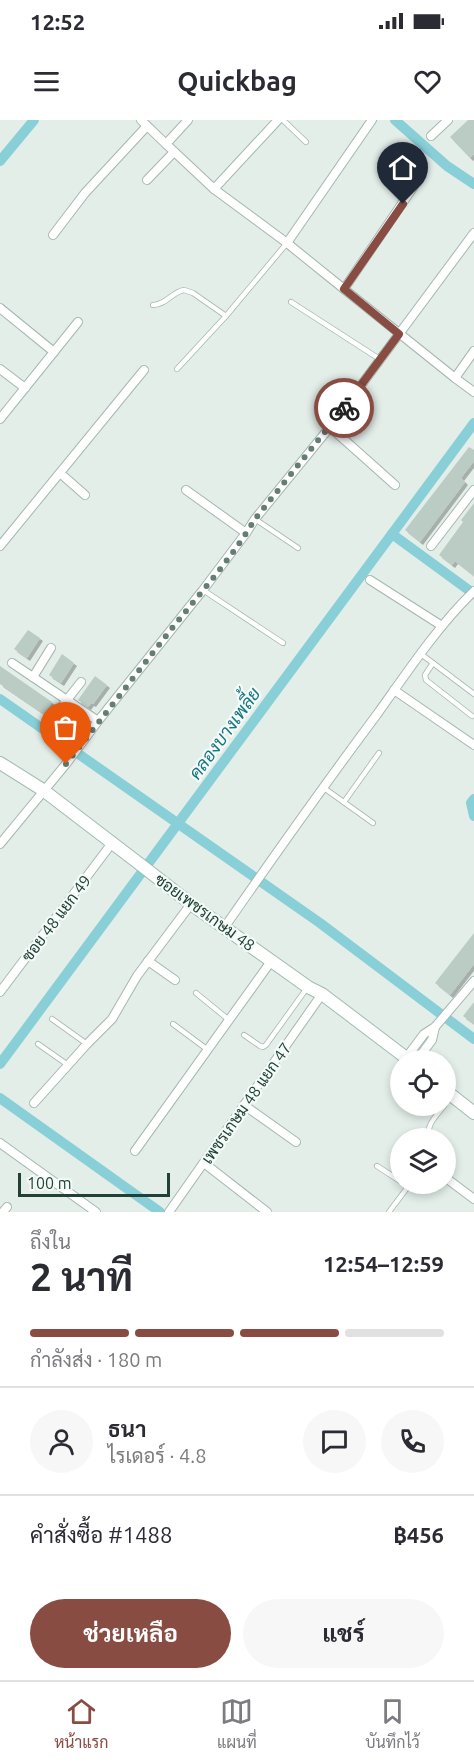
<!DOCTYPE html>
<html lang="th">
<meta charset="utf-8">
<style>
body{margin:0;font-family:Ubuntu,Sarabun,sans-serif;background:#f7f7f7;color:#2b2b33;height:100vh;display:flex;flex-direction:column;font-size:22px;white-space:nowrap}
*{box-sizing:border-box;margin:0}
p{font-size:20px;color:#7c7c81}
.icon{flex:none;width:33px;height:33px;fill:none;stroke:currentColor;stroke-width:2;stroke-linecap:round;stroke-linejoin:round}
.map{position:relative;height:1092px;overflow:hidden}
.side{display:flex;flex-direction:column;background:#fff;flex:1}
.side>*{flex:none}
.buttons{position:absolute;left:390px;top:930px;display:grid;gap:12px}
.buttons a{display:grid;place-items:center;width:66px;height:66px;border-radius:50%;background:#fff;box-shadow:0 3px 9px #0003;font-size:30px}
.scale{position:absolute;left:18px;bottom:15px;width:152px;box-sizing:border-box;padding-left:6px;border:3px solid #214137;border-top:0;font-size:16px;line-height:21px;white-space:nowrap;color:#214137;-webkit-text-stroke:4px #f4faf7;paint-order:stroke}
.pin{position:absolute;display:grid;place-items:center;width:51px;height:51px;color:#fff;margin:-62px -26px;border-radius:50% 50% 50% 0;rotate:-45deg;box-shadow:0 0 6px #0007}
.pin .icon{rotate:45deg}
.courier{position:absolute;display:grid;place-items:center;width:60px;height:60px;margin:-30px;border:4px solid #894c42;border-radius:50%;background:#fff;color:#222;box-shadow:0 2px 8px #0007}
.headline em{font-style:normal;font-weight:700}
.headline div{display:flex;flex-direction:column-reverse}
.headline{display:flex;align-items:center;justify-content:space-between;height:102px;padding:0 30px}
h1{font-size:39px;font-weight:700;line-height:45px}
.bar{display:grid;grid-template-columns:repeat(4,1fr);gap:9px 6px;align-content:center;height:72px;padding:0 30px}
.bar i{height:8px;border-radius:4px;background:#e1e1e2}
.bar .current{background:#894c42}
.bar p{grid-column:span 4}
.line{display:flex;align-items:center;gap:15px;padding:0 30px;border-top:2px solid #e1e1e2}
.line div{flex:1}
.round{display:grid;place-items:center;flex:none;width:63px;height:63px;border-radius:32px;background:#f7f7f7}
.button{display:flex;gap:12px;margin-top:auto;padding:12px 30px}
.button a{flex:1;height:69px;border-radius:36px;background:#894c42;color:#fff;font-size:24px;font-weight:700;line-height:69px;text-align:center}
.button a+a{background:#f7f7f7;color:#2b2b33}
.status{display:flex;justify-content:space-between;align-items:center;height:42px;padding:0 30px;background:#fff;direction:ltr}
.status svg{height:16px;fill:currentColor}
header{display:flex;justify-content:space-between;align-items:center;height:78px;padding:0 30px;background:#fff;font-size:27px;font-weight:700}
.menu{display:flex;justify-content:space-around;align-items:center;height:84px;border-top:2px solid #e1e1e2;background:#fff;font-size:16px;color:#7c7c81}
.menu a{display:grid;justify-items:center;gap:3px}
.menu .current{color:#894c42}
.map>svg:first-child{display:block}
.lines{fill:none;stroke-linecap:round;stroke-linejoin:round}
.canal{stroke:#88cfd7;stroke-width:10}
.building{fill:#bbccc4;filter:url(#shadow)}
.lane-casing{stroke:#a5b7b0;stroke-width:6}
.street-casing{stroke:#a5b7b0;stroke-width:10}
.secondary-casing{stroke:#a1bbb0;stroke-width:14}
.lane{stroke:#fff;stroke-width:4.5}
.street{stroke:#fff;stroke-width:8}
.secondary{stroke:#fff;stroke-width:12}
.done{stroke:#657e75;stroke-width:6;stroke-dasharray:0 10.8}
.route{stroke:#894c42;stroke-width:8}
.labels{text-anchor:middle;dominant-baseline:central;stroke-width:4.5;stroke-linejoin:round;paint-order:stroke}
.street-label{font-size:16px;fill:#214137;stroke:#f4faf7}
.water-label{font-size:18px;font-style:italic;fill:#167682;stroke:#f4faf7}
</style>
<div class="status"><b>12:52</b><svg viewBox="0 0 49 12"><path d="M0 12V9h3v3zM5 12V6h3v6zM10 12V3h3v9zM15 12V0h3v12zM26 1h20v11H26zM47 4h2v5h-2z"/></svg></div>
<header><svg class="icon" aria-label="menu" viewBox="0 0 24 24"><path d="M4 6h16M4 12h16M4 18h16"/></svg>Quickbag<svg class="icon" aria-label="heart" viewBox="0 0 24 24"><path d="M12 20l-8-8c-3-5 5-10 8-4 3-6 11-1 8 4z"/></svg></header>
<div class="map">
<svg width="474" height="1092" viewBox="0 0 474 1092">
<defs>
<filter id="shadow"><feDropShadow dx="3" dy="3" stdDeviation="0" flood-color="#0004"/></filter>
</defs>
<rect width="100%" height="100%" fill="#e3eee9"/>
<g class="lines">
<g class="canal">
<polyline points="395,0 447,46 474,64"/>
<polyline points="0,41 34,0"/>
<polyline points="392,414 474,474"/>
<polyline points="0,579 320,803 474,919"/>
<polyline points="474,679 471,683 474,696"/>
<polyline points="0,944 474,303"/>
<polyline points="0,978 160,1092"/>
</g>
</g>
<g class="building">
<polygon points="468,0 474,0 474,34 470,38 450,17"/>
<polygon points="469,327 474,330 474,341 461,358 465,362 420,422 405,410"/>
<polygon points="474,383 474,456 455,441 452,445 439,435 463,402 461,400"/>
<polygon points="28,510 40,518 27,538 14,529"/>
<polygon points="62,534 74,543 61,563 49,555"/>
<polygon points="0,546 52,582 44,594 0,564"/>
<polygon points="95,556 107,565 93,584 91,583 88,587 78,580"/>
<polygon points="69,589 81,597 70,615 58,606"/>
<polygon points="474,813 474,844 450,875 435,863"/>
<polygon points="474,882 474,904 463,896"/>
</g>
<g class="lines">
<defs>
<g id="lane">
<polyline points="283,0 306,22"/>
<polyline points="291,182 381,240"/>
<path d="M153,185C166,185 172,172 184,170L193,173L226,196"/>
<polyline points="177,249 226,196 287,123"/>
<polyline points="255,399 298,428"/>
<polyline points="203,470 283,523"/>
<polyline points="421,534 474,574"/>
<polyline points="433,543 425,555 426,560 472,596"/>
<polyline points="324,668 373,703"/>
<polyline points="344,682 379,633"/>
<polyline points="196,873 229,900"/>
<polyline points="52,899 87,924"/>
<polyline points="173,904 208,930"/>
<polyline points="244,915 260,926 263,927 266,925 307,868"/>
<polyline points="38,924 68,945"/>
<path d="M430,1018C425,1006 436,996 444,986"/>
<polyline points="377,1046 400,1061"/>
<polyline points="389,1092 410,1064"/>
</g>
<g id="street">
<polyline points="141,0 166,24"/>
<polyline points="188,0 166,24 214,69"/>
<polyline points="278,0 214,69 287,123"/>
<polyline points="431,16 448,0"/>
<polyline points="147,60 174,32"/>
<polyline points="414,66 344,169 455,258 474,231"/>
<polyline points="53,115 85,73 147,6"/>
<polyline points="344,169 287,123 372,0"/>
<polyline points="0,188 54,232"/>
<polyline points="0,249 25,268"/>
<polyline points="455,258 474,272"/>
<polyline points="0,299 78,202"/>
<polyline points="330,307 395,365"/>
<polyline points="60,353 85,375"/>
<polyline points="186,370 246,413"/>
<polyline points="0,426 144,250"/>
<polyline points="431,426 474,370"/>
<polyline points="370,460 442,506"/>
<polyline points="12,543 98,601"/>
<polyline points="33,557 51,528"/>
<polyline points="394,570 474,625"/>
<polyline points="48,604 81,562"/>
<polyline points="0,724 66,644 98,601 203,470 246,413 255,399 330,307 474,113"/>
<path d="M224,808C274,736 325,664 378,593C408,551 437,507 474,471"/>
<polyline points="148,841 175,860"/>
<polyline points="0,872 112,723"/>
<polyline points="406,938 424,914 435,907 474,861"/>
<polyline points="417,940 432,920 435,907"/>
<polyline points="34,983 87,924 112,899 137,856 191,784"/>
<polyline points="244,985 296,1022"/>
<polyline points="0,1023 96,1092"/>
<polyline points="135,1031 272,840"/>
<polyline points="204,1043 267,1092"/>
<polyline points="446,1058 474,1079"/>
<polyline points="3,1092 7,1087"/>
<polyline points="169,1092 322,874"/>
</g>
<g id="secondary">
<polyline points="0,643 43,670 141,745 191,784 308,867 322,874 409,940"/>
<polyline points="446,971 474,993"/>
</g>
</defs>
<use href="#lane" class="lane-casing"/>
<use href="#street" class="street-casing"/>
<use href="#secondary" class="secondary-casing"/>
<use href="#lane" class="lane"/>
<use href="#street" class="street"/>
<use href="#secondary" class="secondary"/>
</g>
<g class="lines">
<path class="done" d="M66,644C103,597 140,549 177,502C204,469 233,436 255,399L344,288"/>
<polyline class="route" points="344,288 399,214 344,169 403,84"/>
</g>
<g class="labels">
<g class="street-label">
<text transform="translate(205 792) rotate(36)">ซอยเพชรเกษม 48</text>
<text transform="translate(56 798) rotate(-53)">ซอย 48 แยก 49</text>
<text transform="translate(246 983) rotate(-55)">เพชรเกษม 48 แยก 47</text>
</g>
<g class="water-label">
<text transform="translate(224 613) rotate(-54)">คลองบางเพลี้ย</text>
</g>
</g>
</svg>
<div class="buttons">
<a><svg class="icon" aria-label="locate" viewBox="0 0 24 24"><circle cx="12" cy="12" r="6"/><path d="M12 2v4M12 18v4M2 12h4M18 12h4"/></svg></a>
<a><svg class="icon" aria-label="layers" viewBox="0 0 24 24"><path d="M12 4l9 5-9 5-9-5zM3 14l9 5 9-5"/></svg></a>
</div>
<div class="scale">100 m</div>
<div class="pin" style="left:66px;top:644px;background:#ea580c"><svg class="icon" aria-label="bag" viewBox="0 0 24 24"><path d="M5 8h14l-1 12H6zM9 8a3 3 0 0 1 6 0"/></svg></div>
<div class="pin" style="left:403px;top:84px;background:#1f2937"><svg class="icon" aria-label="home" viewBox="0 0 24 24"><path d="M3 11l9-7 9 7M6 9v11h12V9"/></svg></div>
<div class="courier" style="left:344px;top:288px"><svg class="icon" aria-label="bike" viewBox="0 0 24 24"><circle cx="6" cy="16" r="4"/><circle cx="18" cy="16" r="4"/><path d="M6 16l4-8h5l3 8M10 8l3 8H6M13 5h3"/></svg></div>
</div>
<section class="side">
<div class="headline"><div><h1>2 นาที</h1><p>ถึงใน</p></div><em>12:54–12:59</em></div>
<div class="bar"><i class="current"></i><i class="current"></i><i class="current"></i><i></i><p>กำลังส่ง · 180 m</p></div>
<div class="line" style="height:108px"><a class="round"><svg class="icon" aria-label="person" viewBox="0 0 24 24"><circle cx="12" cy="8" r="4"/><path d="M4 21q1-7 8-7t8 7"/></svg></a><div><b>ธนา</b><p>ไรเดอร์ · 4.8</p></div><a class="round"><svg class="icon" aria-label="chat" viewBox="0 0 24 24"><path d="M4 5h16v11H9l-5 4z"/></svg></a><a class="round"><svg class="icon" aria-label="phone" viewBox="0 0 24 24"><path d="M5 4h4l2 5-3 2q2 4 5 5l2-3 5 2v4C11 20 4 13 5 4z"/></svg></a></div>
<div class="line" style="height:78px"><div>คำสั่งซื้อ #1488</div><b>฿456</b></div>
<div class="button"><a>ช่วยเหลือ</a><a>แชร์</a></div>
</section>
<nav class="menu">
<a class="current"><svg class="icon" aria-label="home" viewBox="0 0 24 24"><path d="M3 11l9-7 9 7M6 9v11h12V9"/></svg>หน้าแรก</a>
<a><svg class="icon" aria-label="map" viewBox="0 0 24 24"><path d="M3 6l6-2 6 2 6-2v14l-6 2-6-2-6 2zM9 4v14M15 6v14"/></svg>แผนที่</a>
<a><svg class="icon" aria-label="saved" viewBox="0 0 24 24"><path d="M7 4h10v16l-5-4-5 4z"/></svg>บันทึกไว้</a>
</nav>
